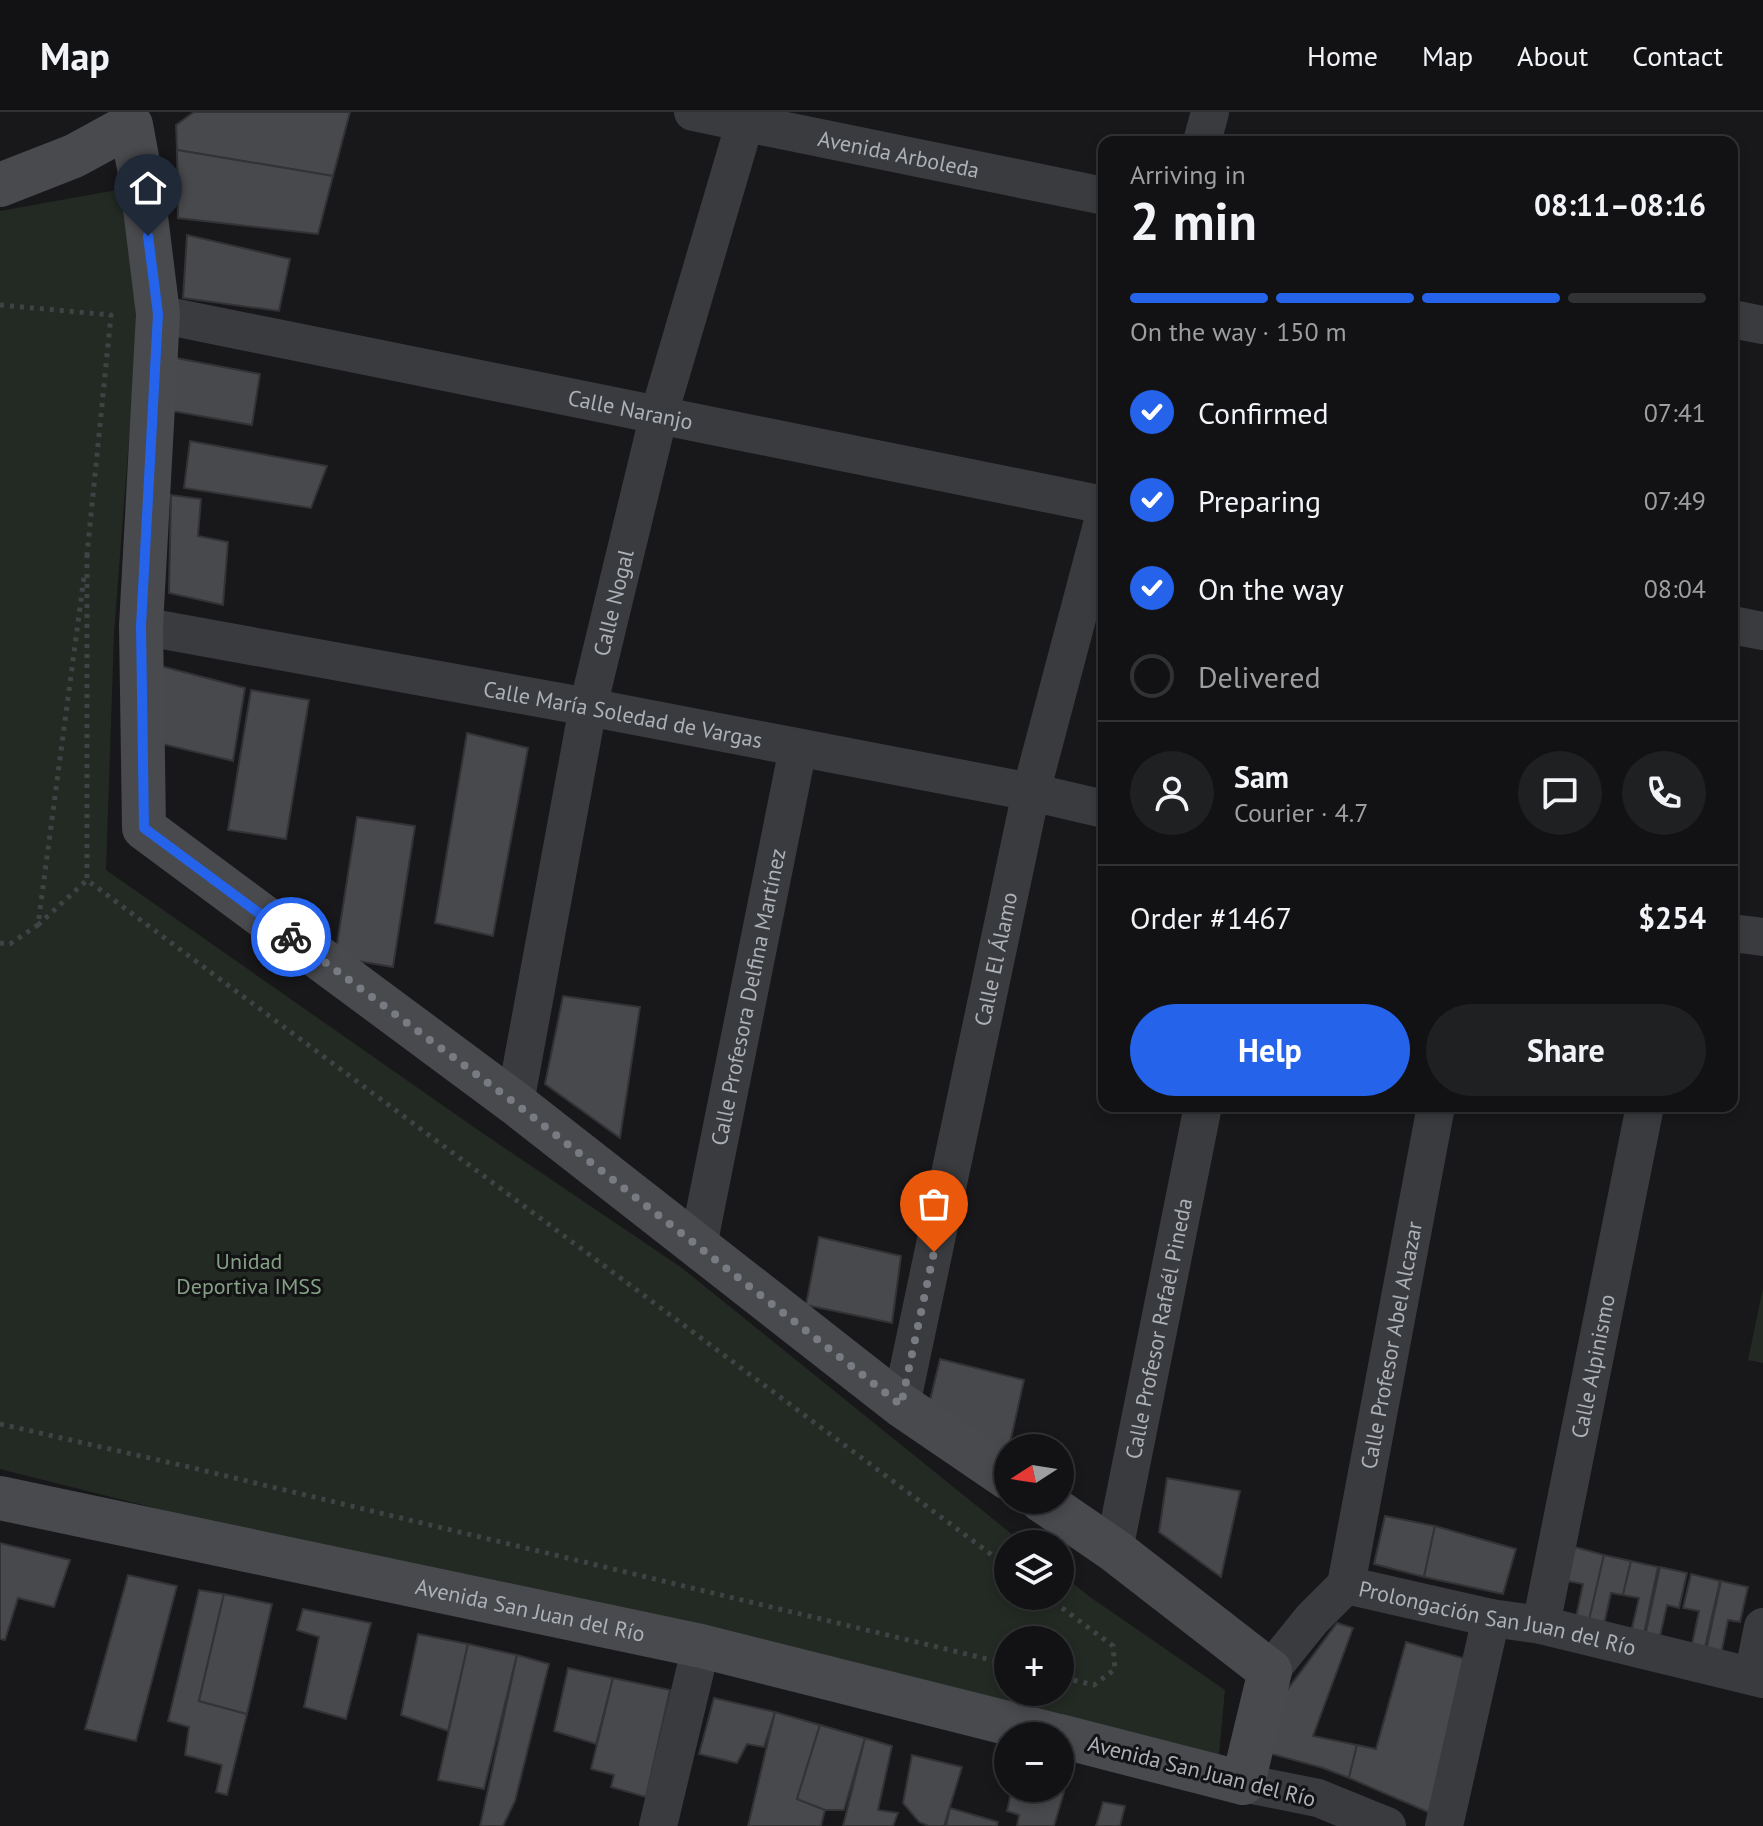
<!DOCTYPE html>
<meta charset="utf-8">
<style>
body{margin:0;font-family:"PT Sans",sans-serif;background:#1f2022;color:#f1f3f6;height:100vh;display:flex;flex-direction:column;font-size:30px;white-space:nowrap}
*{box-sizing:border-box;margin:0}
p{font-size:26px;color:#9c9ea0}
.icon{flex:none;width:44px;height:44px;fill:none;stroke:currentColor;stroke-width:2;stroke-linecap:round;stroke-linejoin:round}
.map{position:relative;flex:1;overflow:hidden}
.drawer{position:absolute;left:1098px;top:24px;width:640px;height:976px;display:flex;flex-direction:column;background:#121214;border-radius:16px;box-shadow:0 4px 12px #0003,0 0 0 2px #313234}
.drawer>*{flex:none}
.needle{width:52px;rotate:258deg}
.controls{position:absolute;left:994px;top:1322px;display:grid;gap:16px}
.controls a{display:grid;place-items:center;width:80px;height:80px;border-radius:50%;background:#121214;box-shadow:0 4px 12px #0003,0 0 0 2px #313234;font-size:40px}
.pin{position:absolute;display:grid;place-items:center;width:68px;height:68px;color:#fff;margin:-82px -34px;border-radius:50% 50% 50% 0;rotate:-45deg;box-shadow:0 0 8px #0007}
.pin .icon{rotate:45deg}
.courier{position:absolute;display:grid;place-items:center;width:80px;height:80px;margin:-40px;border:6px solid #2563eb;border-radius:50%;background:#fff;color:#222;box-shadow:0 2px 10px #0007}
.summary em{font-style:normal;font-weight:700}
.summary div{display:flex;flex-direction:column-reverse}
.summary{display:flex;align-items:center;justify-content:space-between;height:136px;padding:0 32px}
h1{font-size:52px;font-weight:700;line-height:60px}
.bar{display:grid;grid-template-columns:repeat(4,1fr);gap:12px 8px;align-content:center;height:96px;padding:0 32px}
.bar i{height:10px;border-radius:6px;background:#313234}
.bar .active{background:#2563eb}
.bar p{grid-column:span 4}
.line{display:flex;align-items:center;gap:20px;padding:0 32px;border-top:2px solid #313234}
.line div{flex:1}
.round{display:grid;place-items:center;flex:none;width:84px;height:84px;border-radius:42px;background:#1f2022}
ol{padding:0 32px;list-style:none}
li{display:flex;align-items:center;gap:24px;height:88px}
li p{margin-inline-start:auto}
li .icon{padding:8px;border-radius:50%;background:#2563eb;color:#fff;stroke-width:4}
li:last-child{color:#9c9ea0}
li i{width:44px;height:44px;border:4px solid #313234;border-radius:50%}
.button{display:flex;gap:16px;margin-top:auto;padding:16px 32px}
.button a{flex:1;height:92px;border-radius:48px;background:#2563eb;color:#fff;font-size:32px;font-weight:700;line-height:92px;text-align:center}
.button a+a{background:#1f2022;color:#f1f3f6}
header{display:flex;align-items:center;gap:48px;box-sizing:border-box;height:112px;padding:0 40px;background:#121214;border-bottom:2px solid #313234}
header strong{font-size:38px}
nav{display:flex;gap:44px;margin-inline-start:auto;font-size:28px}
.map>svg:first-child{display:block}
.green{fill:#232a23;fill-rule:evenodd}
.building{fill:#47494c;stroke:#333336;stroke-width:2}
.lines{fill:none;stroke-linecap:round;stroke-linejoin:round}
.path{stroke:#404245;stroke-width:5;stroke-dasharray:4 6;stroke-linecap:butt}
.street{stroke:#3a3b3f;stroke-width:38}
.secondary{stroke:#484a4e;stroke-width:44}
.done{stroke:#787b81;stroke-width:8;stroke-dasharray:0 14.4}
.route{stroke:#2563eb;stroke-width:10}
.labels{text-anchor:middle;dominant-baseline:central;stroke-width:6;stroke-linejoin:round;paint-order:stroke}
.street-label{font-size:22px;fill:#acb1b8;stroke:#131315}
.park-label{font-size:22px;fill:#85a185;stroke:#131315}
</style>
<header>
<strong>Map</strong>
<nav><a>Home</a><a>Map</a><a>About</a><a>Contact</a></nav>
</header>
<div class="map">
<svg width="1763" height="1714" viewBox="0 0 1763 1714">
<rect width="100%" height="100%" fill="#18181a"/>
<g class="green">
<path d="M128,76L137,223L114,522L106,758L478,1018L682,1156L1024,1432H1008V1484H1060V1461L1090,1485L1225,1578L1217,1664L0,1357V99ZM1008,1528H1060V1580H1008Z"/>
<polygon points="1763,1176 1763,1251 1748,1248"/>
</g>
<g class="building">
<polygon points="194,0 350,0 333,64 177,38 176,13"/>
<polygon points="177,38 333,64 318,122 178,106"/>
<polygon points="187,123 290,147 279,199 183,186"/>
<polygon points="171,245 260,262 252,313 166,298"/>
<polygon points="190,329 327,354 311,396 184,376"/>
<polygon points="171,383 201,387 198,424 228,430 223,493 169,481"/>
<polygon points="153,552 245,576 233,649 150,629"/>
<polygon points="251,578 309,588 286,727 228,718"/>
<polygon points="467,621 528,636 493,824 435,811"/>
<polygon points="357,705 415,714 393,855 335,845"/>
<polygon points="563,884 640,895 620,1026 545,972"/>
<polygon points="819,1125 901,1144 892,1211 806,1193"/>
<polygon points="940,1247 1024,1268 1008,1340 927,1301"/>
<polygon points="1167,1366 1240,1379 1221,1465 1159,1420"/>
<polygon points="1385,1404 1435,1414 1424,1465 1374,1452"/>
<polygon points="1435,1414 1516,1437 1503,1482 1424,1465"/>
<polygon points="0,1431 70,1448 54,1495 18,1486 5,1528 0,1527"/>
<polygon points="1575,1435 1604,1443 1587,1517 1574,1515 1583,1472 1567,1469"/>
<polygon points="1604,1443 1631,1449 1623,1483 1611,1481 1602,1521 1587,1517"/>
<polygon points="1631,1449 1658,1455 1642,1531 1629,1529 1639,1486 1623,1483"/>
<polygon points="1660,1455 1687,1461 1679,1496 1667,1493 1658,1533 1644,1529"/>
<polygon points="1691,1462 1720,1469 1703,1544 1690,1542 1699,1499 1683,1496"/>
<polygon points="128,1463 177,1474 136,1629 85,1617"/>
<polygon points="1721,1469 1748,1475 1740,1510 1728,1508 1720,1547 1705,1544"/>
<polygon points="199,1478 224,1482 199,1589 247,1602 227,1683 216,1680 222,1653 185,1643 189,1615 168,1609"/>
<polygon points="224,1482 272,1492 247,1602 199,1589"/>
<polygon points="303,1497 371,1511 346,1607 304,1595 319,1525 297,1518"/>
<polygon points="1337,1511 1353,1516 1313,1624 1357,1633 1349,1666 1323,1656 1268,1641 1273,1597"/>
<polygon points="418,1522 468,1532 448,1619 401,1603"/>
<polygon points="1406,1530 1473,1549 1435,1703 1349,1666 1357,1633 1376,1637"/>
<polygon points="468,1532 517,1543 484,1677 438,1668"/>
<polygon points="517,1543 549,1552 515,1689 503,1714 480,1714"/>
<polygon points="568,1556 613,1566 596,1632 554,1619"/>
<polygon points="613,1566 670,1578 646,1685 611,1675 614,1663 591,1657"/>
<polygon points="714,1586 775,1600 764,1635 747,1632 737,1651 699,1642"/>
<polygon points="775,1600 820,1613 797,1687 825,1698 821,1714 748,1714"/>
<polygon points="820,1613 865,1626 844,1698 825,1698 797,1687"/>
<polygon points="865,1626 892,1634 878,1698 898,1701 893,1714 843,1714"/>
<polygon points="912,1643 962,1655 944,1714 929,1714 919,1710 903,1691"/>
<polygon points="1012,1676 1047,1676 1064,1680 1054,1714 1017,1714 1019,1703 1007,1699"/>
<polygon points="1103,1690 1125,1694 1120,1714 1096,1714"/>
<polygon points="950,1696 998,1710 997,1714 946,1714"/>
</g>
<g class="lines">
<g class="path">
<polyline points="0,193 111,203 87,443"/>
<polyline points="87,442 87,768 1008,1455"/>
<polyline points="38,813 87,768"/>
<polyline points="0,831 10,832 38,813 84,465"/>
<polyline points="0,1312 189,1355 1008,1552"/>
<polyline points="1046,1484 1113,1534 1115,1557 1094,1573 1060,1565"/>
</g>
<g class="street">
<path id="s1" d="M693,0L1104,84"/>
<polyline points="1202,30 1210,0"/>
<path id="s2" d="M158,202L1104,393"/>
<polyline points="1732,207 1763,213"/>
<polyline points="1732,513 1763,519"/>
<path id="s3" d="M141,514L588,595L1031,680L1104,697"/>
<polyline points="1732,821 1763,825"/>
<path id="s4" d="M515,991L588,595L659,302L748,0"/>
<path id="s5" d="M698,1134L798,636"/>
<path id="s6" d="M901,1293L1031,680L1104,405"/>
<path id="s7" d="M1114,1438L1203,994"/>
<path id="s8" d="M1346,1473L1436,994"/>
<path id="s9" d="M1541,1513L1645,994"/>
<path id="s10" d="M1270,1559L1312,1507L1346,1473L1491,1506L1541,1513L1763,1567"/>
<polyline points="1753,1564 1763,1515"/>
<polyline points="1243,1671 1318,1686 1387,1714"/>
<polyline points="658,1714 701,1534"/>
<polyline points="1444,1714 1491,1506"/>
</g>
<g class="secondary">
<polyline points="0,73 74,44 131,13 142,72 158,202 141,514 144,716 515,991 901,1293 1008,1366"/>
<path id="s11" d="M0,1386L701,1534L1059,1624"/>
<polyline points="1041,1388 1114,1438 1270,1559 1243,1671 1060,1624"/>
</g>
</g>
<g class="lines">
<polyline class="done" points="291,825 515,991 901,1293 934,1140"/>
<polyline class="route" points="148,124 158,202 141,514 144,716 291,825"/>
</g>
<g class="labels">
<g class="street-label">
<text stroke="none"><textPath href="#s1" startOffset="210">Avenida Arboleda</textPath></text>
<text stroke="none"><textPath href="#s2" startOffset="482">Calle Naranjo</textPath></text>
<text stroke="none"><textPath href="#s4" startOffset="510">Calle Nogal</textPath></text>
<text stroke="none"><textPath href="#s3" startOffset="490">Calle María Soledad de Vargas</textPath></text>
<text stroke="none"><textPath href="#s6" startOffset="456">Calle El Álamo</textPath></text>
<text stroke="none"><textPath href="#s5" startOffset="254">Calle Profesora Delfina Martínez</textPath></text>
<text stroke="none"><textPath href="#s7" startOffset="226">Calle Profesor Rafaél Pineda</textPath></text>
<text stroke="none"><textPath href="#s8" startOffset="244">Calle Profesor Abel Alcazar</textPath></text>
<text stroke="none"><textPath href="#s9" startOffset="264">Calle Alpinismo</textPath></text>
<text stroke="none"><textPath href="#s11" startOffset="542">Avenida San Juan del Río</textPath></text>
<text stroke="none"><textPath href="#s10" startOffset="270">Prolongación San Juan del Río</textPath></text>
<text transform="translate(1202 1659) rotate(14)">Avenida San Juan del Río</text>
</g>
<g class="park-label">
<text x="249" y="1149">Unidad<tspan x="249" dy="25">Deportiva IMSS</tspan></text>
</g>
</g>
</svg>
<div class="controls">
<a><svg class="needle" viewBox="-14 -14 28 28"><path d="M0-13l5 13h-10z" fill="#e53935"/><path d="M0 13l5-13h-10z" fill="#9c9ea0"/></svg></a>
<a><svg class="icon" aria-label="layers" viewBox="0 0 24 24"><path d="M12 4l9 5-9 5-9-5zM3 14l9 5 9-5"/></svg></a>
<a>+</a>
<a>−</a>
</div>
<div class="pin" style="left:934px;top:1140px;background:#ea580c"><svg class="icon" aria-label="bag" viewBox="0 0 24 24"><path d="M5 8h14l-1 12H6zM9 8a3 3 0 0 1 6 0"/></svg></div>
<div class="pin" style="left:148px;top:124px;background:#1f2937"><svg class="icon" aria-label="home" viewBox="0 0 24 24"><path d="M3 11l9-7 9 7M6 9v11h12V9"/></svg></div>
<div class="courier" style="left:291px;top:825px"><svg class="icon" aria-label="bike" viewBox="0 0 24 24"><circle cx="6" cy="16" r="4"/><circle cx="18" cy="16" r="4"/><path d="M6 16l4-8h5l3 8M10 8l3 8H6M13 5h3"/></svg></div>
<section class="drawer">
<div class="summary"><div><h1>2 min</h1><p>Arriving in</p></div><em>08:11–08:16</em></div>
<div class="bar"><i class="active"></i><i class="active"></i><i class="active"></i><i></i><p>On the way · 150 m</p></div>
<ol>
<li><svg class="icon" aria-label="check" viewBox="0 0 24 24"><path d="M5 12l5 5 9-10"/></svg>Confirmed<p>07:41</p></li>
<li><svg class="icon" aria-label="check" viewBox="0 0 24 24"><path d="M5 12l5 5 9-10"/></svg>Preparing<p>07:49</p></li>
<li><svg class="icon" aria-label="check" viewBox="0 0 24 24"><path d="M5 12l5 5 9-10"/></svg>On the way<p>08:04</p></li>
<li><i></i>Delivered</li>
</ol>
<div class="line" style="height:144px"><a class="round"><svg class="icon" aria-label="person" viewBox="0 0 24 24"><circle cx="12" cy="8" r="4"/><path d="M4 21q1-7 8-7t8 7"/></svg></a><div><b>Sam</b><p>Courier · 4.7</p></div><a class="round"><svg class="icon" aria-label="chat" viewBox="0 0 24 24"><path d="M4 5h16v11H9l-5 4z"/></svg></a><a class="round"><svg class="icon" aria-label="phone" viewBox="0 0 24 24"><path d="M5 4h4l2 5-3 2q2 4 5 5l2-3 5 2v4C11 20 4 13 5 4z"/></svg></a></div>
<div class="line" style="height:104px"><div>Order #1467</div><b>$254</b></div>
<div class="button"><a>Help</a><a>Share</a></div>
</section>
</div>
